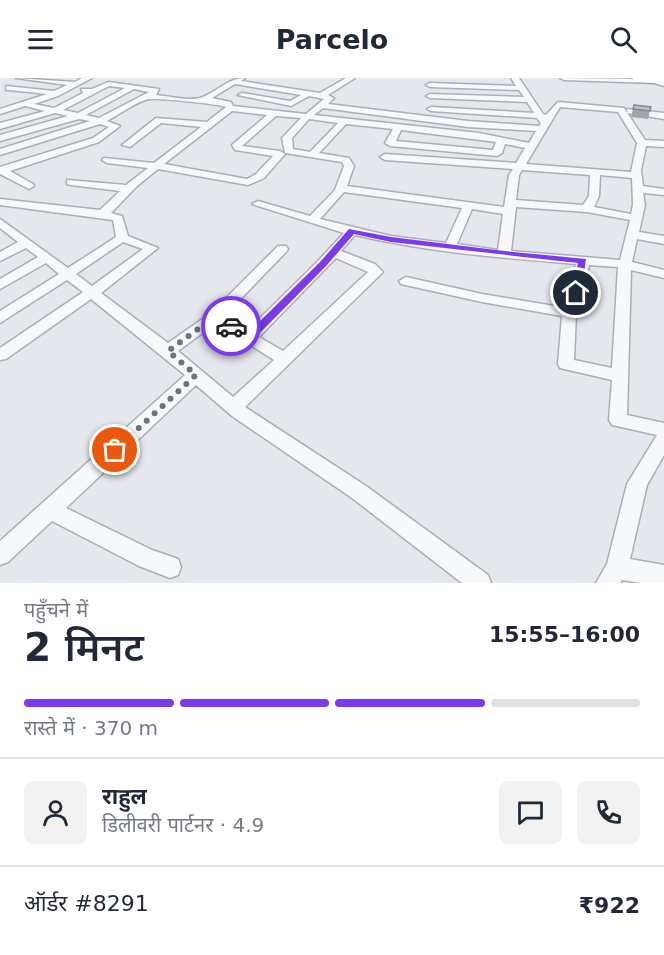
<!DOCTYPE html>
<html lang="hi">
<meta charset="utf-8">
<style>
body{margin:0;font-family:"DejaVu Sans","Noto Sans Devanagari",sans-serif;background:#f2f2f3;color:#1f2937;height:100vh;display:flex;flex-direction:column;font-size:22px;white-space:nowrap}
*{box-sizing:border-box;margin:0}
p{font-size:20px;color:#747a83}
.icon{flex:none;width:33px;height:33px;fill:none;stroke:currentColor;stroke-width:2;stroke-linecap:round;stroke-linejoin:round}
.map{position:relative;height:505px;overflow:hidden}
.details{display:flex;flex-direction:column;background:#fff;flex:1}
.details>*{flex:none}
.pin{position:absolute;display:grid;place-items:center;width:51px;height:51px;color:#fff;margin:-26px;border:3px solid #fff;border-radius:50%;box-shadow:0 2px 6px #0007}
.courier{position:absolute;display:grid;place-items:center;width:60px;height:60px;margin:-30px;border:4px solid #7c3aed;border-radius:50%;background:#fff;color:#222;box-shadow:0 2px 8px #0007}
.overview em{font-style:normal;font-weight:600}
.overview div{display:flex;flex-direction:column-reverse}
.overview{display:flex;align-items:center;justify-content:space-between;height:102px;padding:0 24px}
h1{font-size:39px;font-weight:600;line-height:45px}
.bar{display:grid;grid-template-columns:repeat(4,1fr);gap:9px 6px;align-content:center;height:72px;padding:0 24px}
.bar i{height:8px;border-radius:4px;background:#e0e1e3}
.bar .selected{background:#7c3aed}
.bar p{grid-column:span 4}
.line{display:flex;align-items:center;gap:15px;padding:0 24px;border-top:2px solid #e0e1e3}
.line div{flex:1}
.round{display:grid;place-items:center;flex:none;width:63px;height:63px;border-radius:9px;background:#f2f2f3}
header{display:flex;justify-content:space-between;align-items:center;height:78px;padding:0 24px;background:#fff;font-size:27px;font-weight:600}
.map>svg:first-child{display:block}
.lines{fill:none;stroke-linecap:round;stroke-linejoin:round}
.minor-casing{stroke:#a9aeb7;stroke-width:3}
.highway-casing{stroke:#8b94a3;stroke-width:4}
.minor{fill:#f7f8fa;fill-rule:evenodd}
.highway{fill:#fff;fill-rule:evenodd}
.wall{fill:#a1a5ae}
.building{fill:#bbc0ca;stroke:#83868d;stroke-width:1.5}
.route{fill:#7c3aed}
.done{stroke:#6c737f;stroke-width:6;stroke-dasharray:0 10.8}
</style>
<header><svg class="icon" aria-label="menu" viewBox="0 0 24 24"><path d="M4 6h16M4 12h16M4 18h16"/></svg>Parcelo<svg class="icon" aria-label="search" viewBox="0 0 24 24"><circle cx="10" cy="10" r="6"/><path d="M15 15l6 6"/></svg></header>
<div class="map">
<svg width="664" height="505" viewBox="0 0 664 505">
<rect width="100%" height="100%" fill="#e4e7ec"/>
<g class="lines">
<defs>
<g id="minor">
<path d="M16,0L75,4L82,0H92L58,18L34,26L54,30L83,15L81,11H92L108,4L159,11L156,17C169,18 187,23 200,20C216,15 227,0 245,0L241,3L320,15L346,0H355L328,17L334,20L328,26L468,43L539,48L541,46L537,40L431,33L427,31L431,29L534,35L527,24L430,20L426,18L430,16L524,19L519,12L430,9L426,7L430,5L516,8L511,0H519L543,36L546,37L558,24L624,30L645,62L664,63V69L646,68L641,92L643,108L664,111V117L643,115L645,127L639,154L664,158V166L637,161L632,184L664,192V200L631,192L627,337L664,345V377L647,407L630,481L664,487V505H641L622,502L620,505H596L607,486L627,406L657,357L612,347L609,342L612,302L560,290L558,286L562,238L482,224L401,206L399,203L406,199L482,216L566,230L576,186C502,180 427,174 355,157L341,173L375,186L383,194L245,329L366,408L488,497L491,505H462L352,420L232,338L196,307L66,430L152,472L178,481L181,489L178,497L170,500L139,488L52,443L8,484L0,487V463L185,297L91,221L6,281L0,282V270L83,214L67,202L0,245V233L59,196L46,185L0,211V201L38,179L26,170L0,183V174L18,164L0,150V141L68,190L116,159L113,142L0,127V121L100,132L120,113L71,107L67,106V102L126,107L148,90L107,85L102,82L104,80L154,85L201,49L161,45L130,69L122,67L156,40L207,44L226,29C220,26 159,20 150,21C139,22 118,37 107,43L120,48L99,64L10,93L33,106L34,108L29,111L0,96V89L93,60L109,49L100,46L0,77V71L90,43L79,41L0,63V57L68,38L55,35L0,51V45L45,33L25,28L0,36V31L47,16L9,12H6V8L54,13L67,7ZM235,6L301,17L290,23L242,15L238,17L291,28L309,18L324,21L306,36L233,28L231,24L212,20ZM109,8L125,10L78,35L63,32ZM134,11L149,14L99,40L86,37ZM560,29L618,34L637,65L631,94L526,86ZM323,30L468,49L536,53L529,65L479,55L314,37ZM232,33L267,37L232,67L235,72L273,78L256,96L247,101L164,86ZM276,38L301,40L282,60L285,75L342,84L344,88L335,112L310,138L258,123L252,126L344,155L318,183L248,252L225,237L286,174L288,171L286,168H278L211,235L168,265L101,215L158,170L128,158L122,138L111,135L137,108L158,91L248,107L264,100L285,76L280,73L242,68ZM309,41L338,45L310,74L293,71L292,60ZM346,46L393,51L385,65L390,68L497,78L502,75L505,66L525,70L516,85L385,76L380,79L385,82L513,91L509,97L504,129L347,108L354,88L349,80L319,75ZM401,52L496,64L493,72L396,63ZM522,92L590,97L589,118L583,127L516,122L519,97ZM600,97L632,100L633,127L631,136L594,129L599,118ZM344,114L462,130L446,165L391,158L320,141ZM516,129L587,134L630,142L620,182L511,173ZM472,131L503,136L498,172L457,166ZM123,164L143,171L92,208L76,196ZM336,180L368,194L283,273L259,259ZM589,187L618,189L612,290L574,282L576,236L580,231ZM216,245L274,282L233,319L178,273Z"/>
<polygon points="560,0 655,1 664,4 664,8 654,5 564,2"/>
<polygon points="627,31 664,35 664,41 627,35"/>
</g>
<polygon id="highway" points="632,0 664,0 664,4 637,3"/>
</defs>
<use href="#minor" class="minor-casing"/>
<use href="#highway" class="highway-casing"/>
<use href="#minor" class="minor"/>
<use href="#highway" class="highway"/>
</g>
<polygon class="wall" points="634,27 650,33 648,41 631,39"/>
<polygon class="building" points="634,27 651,29 650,33 633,31"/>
<polygon class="route" points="349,151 391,159 504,173 586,181 581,215 576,217 572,215 578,185 391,164 354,156 326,188 253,262 245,262 227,250 227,245 231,245 248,255 320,184"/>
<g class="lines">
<polyline class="done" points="115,372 196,297 168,273 216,238 231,248"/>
</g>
</svg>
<div class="pin" style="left:115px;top:372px;background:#ea580c"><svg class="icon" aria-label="bag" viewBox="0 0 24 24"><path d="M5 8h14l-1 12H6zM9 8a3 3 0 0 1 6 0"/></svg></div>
<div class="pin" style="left:576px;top:215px;background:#1f2937"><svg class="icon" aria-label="home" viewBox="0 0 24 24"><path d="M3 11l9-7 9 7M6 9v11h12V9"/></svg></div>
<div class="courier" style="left:231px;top:248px"><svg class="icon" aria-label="car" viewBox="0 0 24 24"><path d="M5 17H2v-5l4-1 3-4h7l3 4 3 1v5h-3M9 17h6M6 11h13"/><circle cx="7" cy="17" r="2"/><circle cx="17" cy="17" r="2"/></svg></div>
</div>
<section class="details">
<div class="overview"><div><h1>2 मिनट</h1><p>पहुँचने में</p></div><em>15:55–16:00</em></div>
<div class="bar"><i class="selected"></i><i class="selected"></i><i class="selected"></i><i></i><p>रास्ते में · 370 m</p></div>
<div class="line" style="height:108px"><a class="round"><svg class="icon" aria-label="person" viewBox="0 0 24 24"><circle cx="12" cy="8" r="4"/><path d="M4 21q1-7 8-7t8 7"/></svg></a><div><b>राहुल</b><p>डिलीवरी पार्टनर · 4.9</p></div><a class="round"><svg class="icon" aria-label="chat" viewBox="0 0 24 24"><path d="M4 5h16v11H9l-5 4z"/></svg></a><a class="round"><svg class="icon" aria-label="phone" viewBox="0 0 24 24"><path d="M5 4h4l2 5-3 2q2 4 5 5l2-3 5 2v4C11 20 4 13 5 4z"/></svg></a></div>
<div class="line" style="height:78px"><div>ऑर्डर #8291</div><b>₹922</b></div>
</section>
